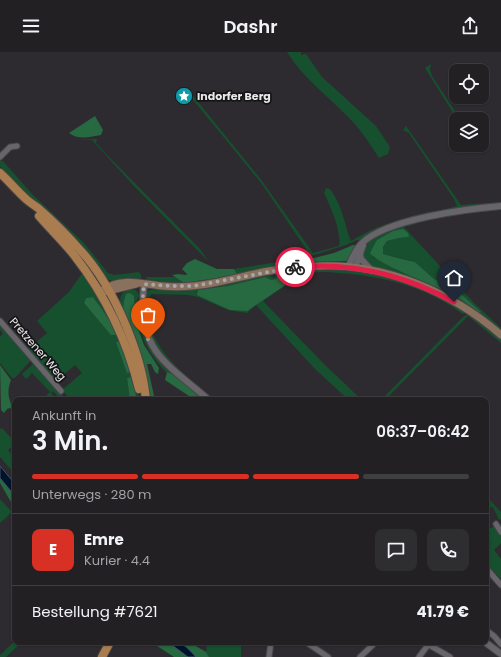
<!DOCTYPE html>
<html lang="de">
<meta charset="utf-8">
<style>
body{margin:0;font-family:Poppins,sans-serif;background:#2e2d30;color:#f1f3f6;height:100vh;display:flex;flex-direction:column;font-size:15px;white-space:nowrap}
*{box-sizing:border-box;margin:0}
p{font-size:13px;color:#a2a3a6}
.icon{flex:none;width:22px;height:22px;fill:none;stroke:currentColor;stroke-width:2;stroke-linecap:round;stroke-linejoin:round}
.map{position:relative;flex:1;overflow:hidden}
.drawer{position:absolute;left:12px;top:345px;width:477px;height:248px;display:flex;flex-direction:column;background:#222023;border-radius:8px;box-shadow:0 1px 3px #0004,0 0 0 1px #3f3e41}
.drawer>*{flex:none}
.fabs{position:absolute;left:449px;top:12px;display:grid;gap:8px}
.fabs a{display:grid;place-items:center;width:40px;height:40px;border-radius:8px;background:#222023;box-shadow:0 1px 3px #0004,0 0 0 1px #3f3e41;font-size:20px}
.pin{position:absolute;display:grid;place-items:center;width:34px;height:34px;color:#fff;margin:-41px -17px;border-radius:50% 50% 50% 0;rotate:-45deg;box-shadow:0 0 4px #0007}
.pin .icon{rotate:45deg}
.courier{position:absolute;display:grid;place-items:center;width:40px;height:40px;margin:-20px;border:3px solid #e11d48;border-radius:50%;background:#fff;color:#222;box-shadow:0 1px 5px #0007}
.headline em{font-style:normal;font-weight:600}
.headline div{display:flex;flex-direction:column-reverse}
.headline{display:flex;align-items:center;justify-content:space-between;height:68px;padding:0 20px}
h1{font-size:26px;font-weight:600;line-height:30px}
.bar{display:grid;grid-template-columns:repeat(4,1fr);gap:6px 4px;align-content:center;height:48px;padding:0 20px}
.bar i{height:5px;border-radius:3px;background:#3f3e41}
.bar .on{background:#d93025}
.bar p{grid-column:span 4}
.line{display:flex;align-items:center;gap:10px;padding:0 20px;border-top:1px solid #3f3e41}
.line div{flex:1}
.round{display:grid;place-items:center;flex:none;width:42px;height:42px;border-radius:8px;background:#2e2d30}
header{display:flex;justify-content:space-between;align-items:center;height:52px;padding:0 20px;background:#222023;font-size:18px;font-weight:600}
.map>svg:first-child{display:block}
.green{fill:#16502e;fill-rule:evenodd}
.forest{fill:#276941}
.water{fill:#00132c;stroke:#465365}
.lines{fill:none;stroke-linecap:round;stroke-linejoin:round}
.minor-casing{stroke:#49464a;stroke-width:7}
.tertiary-casing{stroke:#49464a;stroke-width:8}
.secondary-casing{stroke:#49464a;stroke-width:9}
.primary-casing{stroke:#49464a;stroke-width:10}
.minor{stroke:#68656a;stroke-width:5}
.tertiary{stroke:#68656a;stroke-width:6}
.secondary{stroke:#89715d;stroke-width:7}
.primary{stroke:#aa7d50;stroke-width:8}
.done{stroke:#a7a6a9;stroke-width:4;stroke-dasharray:0 7.2}
.route{stroke:#e11d48;stroke-width:5}
.labels{text-anchor:middle;dominant-baseline:central;stroke-width:3.5;stroke-linejoin:round;paint-order:stroke}
.poi-label{font-size:11px;font-weight:bold;fill:#e9e8ea;stroke:#151416;text-anchor:start}
.street-label{font-size:11px;fill:#e9e8ea;stroke:#151416}
</style>
<header><svg class="icon" aria-label="menu" viewBox="0 0 24 24"><path d="M4 6h16M4 12h16M4 18h16"/></svg>Dashr<svg class="icon" aria-label="share" viewBox="0 0 24 24"><path d="M12 15V3M7 8l5-5 5 5M5 13v7h14v-7"/></svg></header>
<div class="map">
<svg width="501" height="605" viewBox="0 0 501 605">
<rect width="100%" height="100%" fill="#2d2b2f"/>
<g class="green">
<path d="M287,0H301V3L306,2L322,25L376,74L390,95L388,102L379,106C370,92 361,78 349,66C328,44 303,26 287,0Z"/>
<polygon points="431,12 430,18 432,24 460,67 457,67 425,16"/>
<path d="M190,40L262,129L313,201L339,194C341,176 331,157 324,141L326,136L330,137C336,145 340,154 343,164C346,172 347,181 351,189C375,174 402,166 429,160C438,158 448,157 457,154L454,147L415,90L409,81L403,78L406,74L461,153L501,150V152L462,156L461,154L460,156L437,161L362,188H357L346,193L311,204L262,132L190,44L187,42Z"/>
<polygon points="97,87 96,91 107,103 200,197 208,209 134,134 92,88 76,88"/>
<polygon points="0,109 3,109 32,142 84,191 108,221 114,223 139,220 141,223 141,226 113,229 106,227 3,119 0,114"/>
<path d="M501,156V158C469,161 435,165 404,175L473,250L501,276V281L481,264L388,220L370,213L365,209L362,203L364,196L369,189L391,178L401,174L404,175L407,172L449,163ZM393,179L409,185L399,186L387,189L383,195V202L415,210L434,227L450,232L481,260L480,261L456,244L388,213L373,205Z"/>
<polygon points="297,207 310,207 309,210 284,213 237,222 234,217"/>
<path d="M321,217C366,219 411,226 449,250C455,253 461,256 465,260L464,262L461,261C428,235 379,223 337,221C327,220 314,219 304,223C291,228 275,241 263,249L325,313L362,348H349L341,341L314,316L256,253L247,261L228,258L198,245L188,243L151,242C141,268 157,294 174,312C178,317 184,321 187,325L185,326L173,316L153,292L145,264L146,241L150,238L208,235L266,224H270L274,226L276,222L280,221Z"/>
<path d="M83,220L110,265L134,324L140,348H137L132,325L127,326L130,348H71L62,338L82,321L75,313L55,330L27,298L47,281L37,269L69,240ZM93,245L106,263L112,283L84,251L86,246Z"/>
<polygon points="146,225 175,225 184,231 152,229 147,228"/>
<path d="M128,237L136,238L139,243L136,255L134,244L123,259C119,250 118,242 128,237Z"/>
<path d="M140,251H141C141,284 151,302 175,323C173,322 168,322 166,320C150,304 133,276 140,251Z"/>
<polygon points="469,262 501,286 501,291 468,264 385,348 381,348 464,264"/>
<polygon points="0,270 31,308 15,326 12,326 0,311 0,285 3,281 0,278"/>
<polygon points="33,312 65,346 65,348 63,347 61,348 53,339 51,341 57,348 42,348 50,340 32,321 26,327 22,322"/>
<polygon points="2,376 15,390 15,392 8,398 15,406 15,422 0,405 0,377"/>
<polygon points="486,444 501,460 501,467 499,468 493,455 486,456"/>
<polygon points="0,447 12,460 0,471"/>
<polygon points="494,474 501,484 501,491 494,498 501,507 501,527 486,511 486,496 491,492 486,483 486,479"/>
<polygon points="15,589 15,590 22,590 6,605 0,605 0,603"/>
<polygon points="207,590 241,590 241,605 209,605 206,600"/>
</g>
<g class="forest">
<path d="M95,64L103,78L101,83C91,85 77,88 69,81Z"/>
<path d="M403,177L408,181L409,185L399,186L387,189L383,195V202L402,207L415,210L434,227L450,232L481,260L480,261C472,256 464,249 455,244C438,234 378,213 370,201L377,188L393,179Z"/>
<polygon points="353,193 356,193 351,204 346,209 309,210 310,207 334,201"/>
<polygon points="195,207 217,217 234,217 237,222 217,226 184,231 172,223 178,222 186,223 187,222 182,217 187,211"/>
<polygon points="286,223 288,226 284,234 247,259 230,258 197,243 198,238 228,234 265,225 271,228 276,227 278,224"/>
<polygon points="130,241 134,244 138,276 144,293 159,316 158,322 155,320 151,312 147,312 155,348 147,348 123,259 124,249 126,242"/>
<path d="M93,245C101,256 112,269 116,283H111L84,251L86,246Z"/>
<polygon points="116,290 121,290 131,320 127,321"/>
<path d="M0,313L11,328C6,341 9,347 14,359L10,356L7,357L4,361L1,358Z"/>
<polygon points="167,320 175,323 206,348 195,348 165,328"/>
<polygon points="132,325 137,348 130,348 127,326"/>
<polygon points="0,426 15,444 15,457 0,431"/>
<polygon points="151,590 168,590 188,605 174,605"/>
<polygon points="179,590 189,590 206,600 209,605 196,605 186,595"/>
</g>
<g class="water">
<polygon points="0,414 15,432 15,444 0,426"/>
<path d="M168,590C183,590 186,594 196,605H188Z"/>
</g>
<g class="lines">
<defs>
<g id="minor">
<polyline points="0,105 10,95 17,94"/>
<polyline points="0,269 61,339"/>
<polyline points="496,472 501,480"/>
<polyline points="486,516 501,533"/>
<polyline points="486,578 494,584 501,592"/>
<polyline points="306,590 328,605"/>
<polyline points="424,590 450,605"/>
<polyline points="269,605 271,590"/>
<polyline points="360,605 376,590"/>
<polyline points="419,605 428,593"/>
</g>
<g id="tertiary">
<polyline points="360,202 361,207 372,219"/>
<path d="M348,215C352,207 355,198 362,191C387,167 466,157 501,154"/>
<polyline points="355,216 363,193"/>
<path d="M144,232C137,299 164,309 209,348"/>
<polyline points="485,590 501,602"/>
</g>
<g id="secondary">
<path d="M103,238C121,225 141,232 162,234C172,235 182,235 192,234C220,232 247,222 275,218C289,216 304,214 318,214C385,211 452,240 501,283"/>
<polyline points="104,240 136,232"/>
</g>
<g id="primary">
<path d="M0,121C9,129 17,139 26,147C29,150 34,153 38,156C53,169 68,184 81,199C113,234 142,301 146,348"/>
<path d="M39,164C51,178 63,189 74,203C106,244 127,288 139,337"/>
<polyline points="102,605 110,590"/>
</g>
</defs>
<use href="#minor" class="minor-casing"/>
<use href="#tertiary" class="tertiary-casing"/>
<use href="#secondary" class="secondary-casing"/>
<use href="#primary" class="primary-casing"/>
<use href="#minor" class="minor"/>
<use href="#tertiary" class="tertiary"/>
<use href="#secondary" class="secondary"/>
<use href="#primary" class="primary"/>
</g>
<g class="lines">
<path class="done" d="M148,287C142,269 142,251 144,232L172,234H194L295,215"/>
<path class="route" d="M295,215C351,210 405,223 454,250"/>
</g>
<defs>
<symbol id="sight-disc" viewBox="-11 -11 22 22"><circle r="9.5" fill="#0f9aa8" stroke="#151416"/><path d="M0-6L1.8-2.2L6-1.7L2.9 1.2L3.7 5.4L0 3.3L-3.7 5.4L-2.9 1.2L-6-1.7L-1.8-2.2Z" fill="#fff"/></symbol>
</defs>
<g fill-rule="evenodd">
<use href="#sight-disc" x="174" y="34" width="20" height="20"/>
</g>
<g class="labels">
<g class="poi-label">
<text x="197" y="44">Indorfer Berg</text>
</g>
<g class="street-label">
<text transform="translate(38 297) rotate(49)">Pretzener Weg</text>
</g>
</g>
</svg>
<div class="fabs">
<a><svg class="icon" aria-label="locate" viewBox="0 0 24 24"><circle cx="12" cy="12" r="6"/><path d="M12 2v4M12 18v4M2 12h4M18 12h4"/></svg></a>
<a><svg class="icon" aria-label="layers" viewBox="0 0 24 24"><path d="M12 4l9 5-9 5-9-5zM3 14l9 5 9-5"/></svg></a>
</div>
<div class="pin" style="left:148px;top:287px;background:#ea580c"><svg class="icon" aria-label="bag" viewBox="0 0 24 24"><path d="M5 8h14l-1 12H6zM9 8a3 3 0 0 1 6 0"/></svg></div>
<div class="pin" style="left:454px;top:250px;background:#1f2937"><svg class="icon" aria-label="home" viewBox="0 0 24 24"><path d="M3 11l9-7 9 7M6 9v11h12V9"/></svg></div>
<div class="courier" style="left:295px;top:215px"><svg class="icon" aria-label="bike" viewBox="0 0 24 24"><circle cx="6" cy="16" r="4"/><circle cx="18" cy="16" r="4"/><path d="M6 16l4-8h5l3 8M10 8l3 8H6M13 5h3"/></svg></div>
<section class="drawer">
<div class="headline"><div><h1>3 Min.</h1><p>Ankunft in</p></div><em>06:37–06:42</em></div>
<div class="bar"><i class="on"></i><i class="on"></i><i class="on"></i><i></i><p>Unterwegs · 280 m</p></div>
<div class="line" style="height:72px"><b class="round" style="background:#d93025;color:#fff">E</b><div><b>Emre</b><p>Kurier · 4.4</p></div><a class="round"><svg class="icon" aria-label="chat" viewBox="0 0 24 24"><path d="M4 5h16v11H9l-5 4z"/></svg></a><a class="round"><svg class="icon" aria-label="phone" viewBox="0 0 24 24"><path d="M5 4h4l2 5-3 2q2 4 5 5l2-3 5 2v4C11 20 4 13 5 4z"/></svg></a></div>
<div class="line" style="height:52px"><div>Bestellung #7621</div><b>41.79 €</b></div>
</section>
</div>
